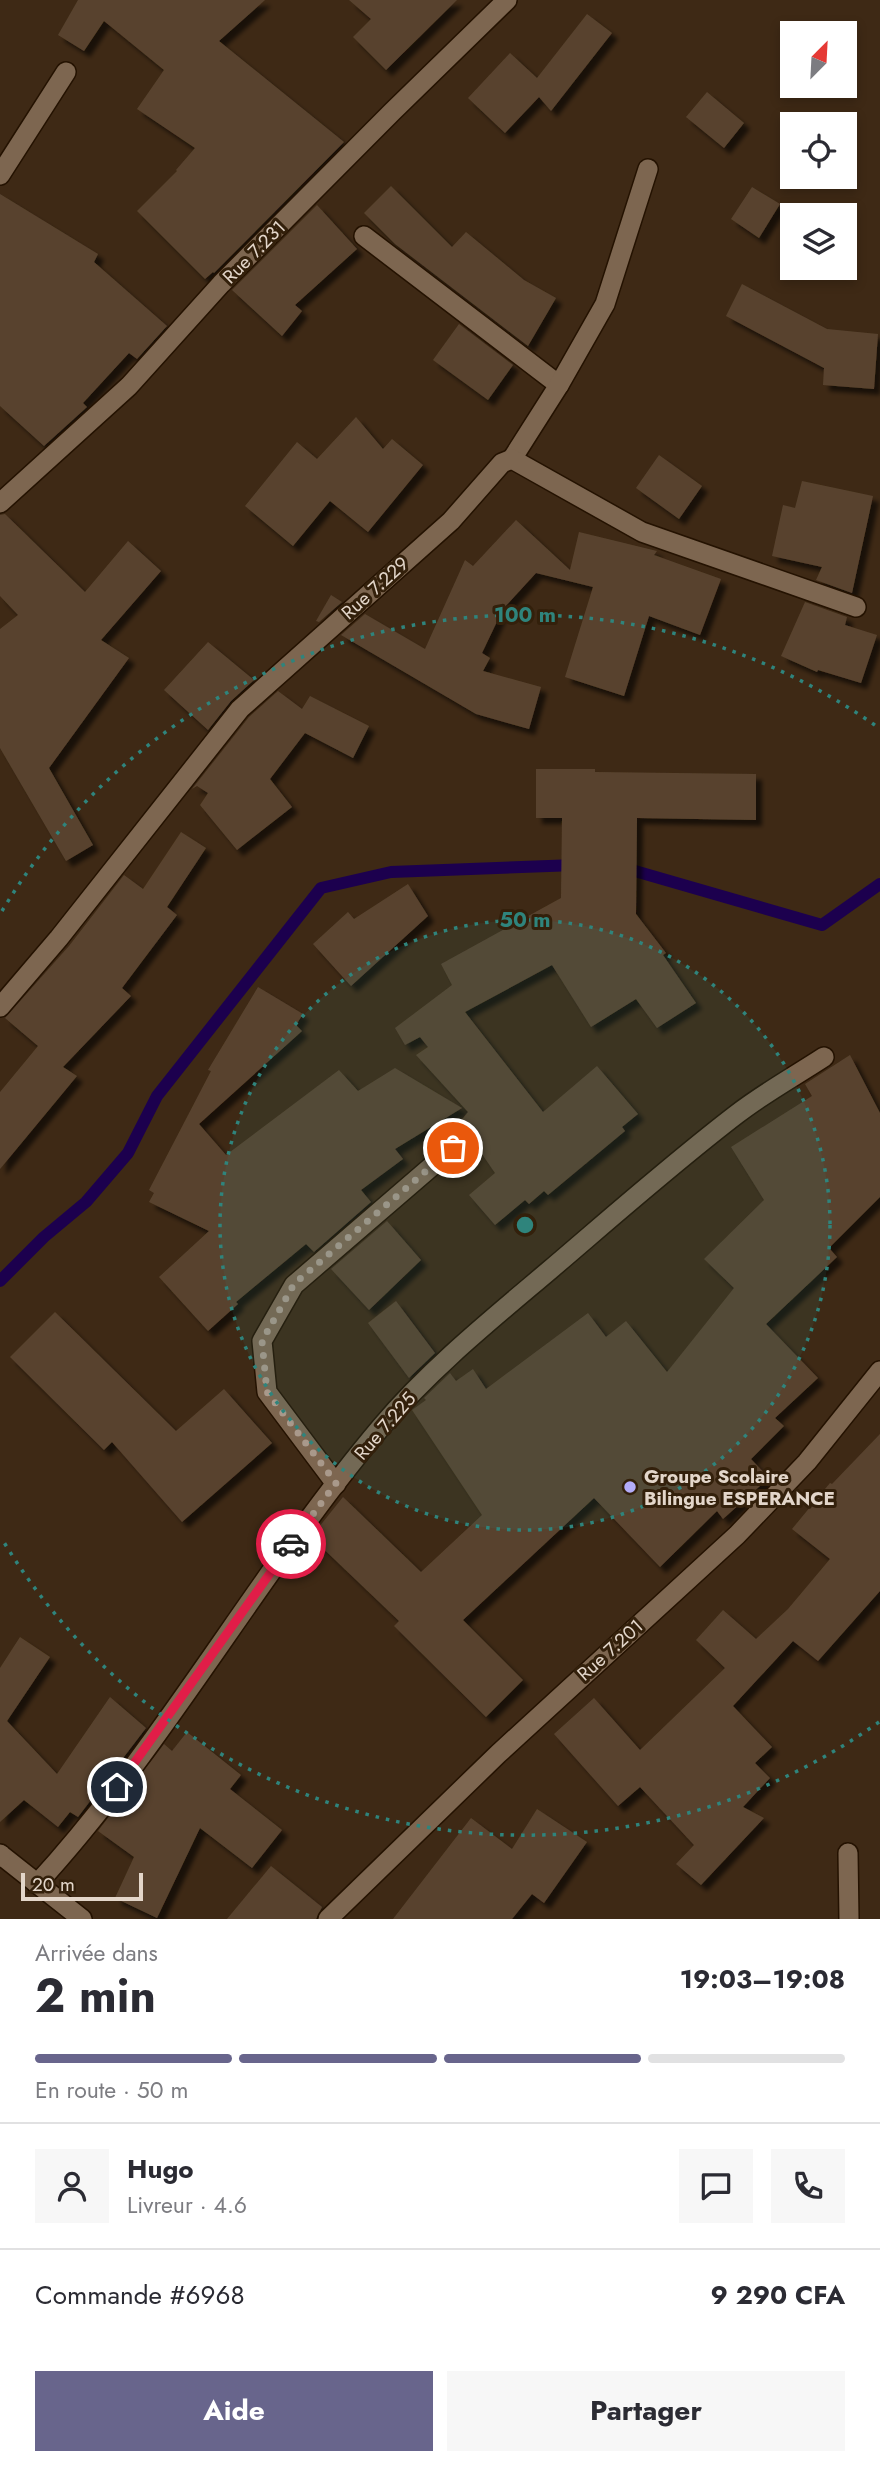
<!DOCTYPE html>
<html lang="fr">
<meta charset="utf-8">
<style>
body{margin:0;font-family:Jost,sans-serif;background:#f7f7f7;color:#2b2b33;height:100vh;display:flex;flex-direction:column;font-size:26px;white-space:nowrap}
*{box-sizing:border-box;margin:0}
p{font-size:23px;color:#7c7c81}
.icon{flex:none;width:38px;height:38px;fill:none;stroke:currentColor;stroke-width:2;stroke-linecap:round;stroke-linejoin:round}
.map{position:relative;height:1919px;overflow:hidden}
.details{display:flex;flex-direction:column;background:#fff;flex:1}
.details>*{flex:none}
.needle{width:46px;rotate:24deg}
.fabs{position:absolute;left:780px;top:21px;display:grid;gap:14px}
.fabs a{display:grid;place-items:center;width:77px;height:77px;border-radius:0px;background:#fff;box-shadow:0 4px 10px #0003;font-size:35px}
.scale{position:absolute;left:21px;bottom:18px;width:122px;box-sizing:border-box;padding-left:7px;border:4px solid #e3d6ca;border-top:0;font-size:19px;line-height:24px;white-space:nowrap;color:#e3d6ca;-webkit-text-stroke:5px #33200b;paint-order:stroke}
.pin{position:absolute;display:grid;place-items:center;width:60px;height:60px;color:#fff;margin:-30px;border:4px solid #fff;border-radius:50%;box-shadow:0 2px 7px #0007}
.courier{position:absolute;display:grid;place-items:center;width:70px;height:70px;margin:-35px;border:5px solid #e11d48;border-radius:50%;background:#fff;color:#222;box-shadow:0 2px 9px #0007}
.overview em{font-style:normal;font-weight:700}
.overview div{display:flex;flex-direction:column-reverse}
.overview{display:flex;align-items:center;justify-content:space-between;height:119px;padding:0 35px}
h1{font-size:46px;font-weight:700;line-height:52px}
.bar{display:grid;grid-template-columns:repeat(4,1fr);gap:10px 7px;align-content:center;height:84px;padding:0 35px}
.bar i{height:9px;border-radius:5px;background:#e1e1e2}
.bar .selected{background:#68658c}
.bar p{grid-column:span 4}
.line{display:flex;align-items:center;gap:18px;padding:0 35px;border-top:2px solid #e1e1e2}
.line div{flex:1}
.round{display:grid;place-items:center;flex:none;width:74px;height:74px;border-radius:0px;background:#f7f7f7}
.action{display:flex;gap:14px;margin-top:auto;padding:14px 35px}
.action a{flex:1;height:80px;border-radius:0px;background:#68658c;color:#fff;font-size:28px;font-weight:700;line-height:80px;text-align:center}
.action a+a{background:#f7f7f7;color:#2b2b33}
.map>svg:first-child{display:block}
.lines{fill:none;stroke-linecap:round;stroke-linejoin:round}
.stream{stroke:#1c004e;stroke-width:12}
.building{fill:#58432e;filter:url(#shadow)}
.minor-casing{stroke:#241201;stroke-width:22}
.tertiary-casing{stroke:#241201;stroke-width:22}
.minor{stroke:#7d6650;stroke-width:19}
.tertiary{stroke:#7d6650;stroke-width:19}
.done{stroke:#a9998b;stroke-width:7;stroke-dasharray:0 12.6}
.route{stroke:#e11d48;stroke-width:9}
.ring{fill:none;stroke:#2f847c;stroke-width:3.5;stroke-dasharray:3.5 7}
.poi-dot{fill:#b3acf9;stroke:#33200b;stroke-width:2.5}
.labels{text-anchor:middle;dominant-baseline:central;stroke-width:6;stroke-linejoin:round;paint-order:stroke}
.street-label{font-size:19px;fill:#e3d6ca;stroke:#33200b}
.poi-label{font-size:19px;font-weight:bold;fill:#e3d6ca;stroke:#33200b;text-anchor:start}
.centre{fill:#2f847c;stroke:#33200b;stroke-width:3.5}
.ring-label{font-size:21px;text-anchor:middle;font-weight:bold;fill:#2f847c;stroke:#33200b;stroke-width:6;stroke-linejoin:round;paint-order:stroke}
</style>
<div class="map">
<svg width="880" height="1919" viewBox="0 0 880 1919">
<defs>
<filter id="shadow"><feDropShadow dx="6" dy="6" stdDeviation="2" flood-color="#0009"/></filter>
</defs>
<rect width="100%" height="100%" fill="#3e2915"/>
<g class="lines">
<g class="stream">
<polyline points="621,867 822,925 880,884"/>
<polyline points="0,1281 44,1237 86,1202 128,1153 157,1096 321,888 391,872 576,865"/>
</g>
</g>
<g class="building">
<polygon points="78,0 265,0 219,41 344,142 214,273 213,272 205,279 137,211 177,171 176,170 195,148 137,109 164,70 104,21 84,51 58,35"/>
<polygon points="349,0 457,0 386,70 353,37 371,19"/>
<polygon points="587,14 612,33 551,111 539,97 505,133 468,98 510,53 537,78"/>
<polygon points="707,92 744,123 724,148 686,117"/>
<polygon points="391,186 452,247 466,232 524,280 556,298 528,346 395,244 364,213"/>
<polygon points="752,187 780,204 759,238 731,219"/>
<polygon points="0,194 98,254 94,262 167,326 137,359 129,353 83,403 87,407 44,446 0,406"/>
<polygon points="317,205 357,249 295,305 302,311 282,336 232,290"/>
<polygon points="742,284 827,329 878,334 874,389 823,385 824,368 726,316"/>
<polygon points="459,324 513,365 488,400 433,360"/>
<polygon points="356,417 383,449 392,439 423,465 368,532 330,501 293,546 245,506 297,442 317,459"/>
<polygon points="659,455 702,486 679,519 636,488"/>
<polygon points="802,481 873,496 852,593 816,580 822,567 772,556 783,505 795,508"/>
<polygon points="5,514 85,592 128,541 161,571 101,640 129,658 49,768 93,845 66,861 0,748 0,629 18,615 0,596 0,515"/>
<polygon points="516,520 570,570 579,532 657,551 654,555 721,579 700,635 649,616 624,696 565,677 593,587 536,573 503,609 482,653 490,658 483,671 541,687 529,729 476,714 341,635 365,614 425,649 465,560 473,566"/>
<polygon points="331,595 342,602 319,622 316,621"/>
<polygon points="805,602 847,617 845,625 877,635 861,683 818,670 817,672 781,656"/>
<polygon points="208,642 254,680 231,701 208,730 164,690"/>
<polygon points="278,691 302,709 310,696 369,726 353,758 305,733 270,779 292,807 237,850 200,805 208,793 197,786 192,789 249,717"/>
<polygon points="536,769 595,769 595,772 756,774 756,820 637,818 636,914 666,953 663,955 696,1003 657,1028 636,999 591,1027 552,965 465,1012 543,1112 597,1066 638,1114 622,1127 625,1131 548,1195 544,1191 529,1204 525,1200 495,1225 469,1195 495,1173 460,1122 468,1112 416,1055 428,1047 420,1037 405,1045 395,1028 452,985 441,964 561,898 562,818 536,818"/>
<polygon points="181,832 206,848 167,907 177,915 122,988 131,996 63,1067 77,1076 0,1169 0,1092 38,1046 5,1018 69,946 124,875 143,889"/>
<polygon points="408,884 428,916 351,986 313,944 348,912 354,919"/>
<polygon points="258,987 303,1014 296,1025 302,1031 199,1124 226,1155 339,1070 358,1091 395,1068 462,1108 395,1149 403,1159 361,1190 371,1202 314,1252 306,1244 236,1302 238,1304 208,1331 159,1277 209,1231 149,1202 154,1193 149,1190 211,1071 208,1070"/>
<polygon points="850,1055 880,1113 880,1197 829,1248 837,1257 766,1324 818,1378 775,1418 784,1426 751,1459 769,1478 723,1519 717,1511 660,1567 594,1498 463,1620 523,1680 486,1717 394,1626 399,1621 311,1537 343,1497 421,1572 482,1515 412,1410 426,1400 424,1398 450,1373 456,1381 473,1369 486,1389 588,1313 606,1337 626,1321 667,1372 734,1288 704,1259 764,1200 731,1147 812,1096 805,1084"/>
<polygon points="387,1221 421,1260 369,1310 331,1269"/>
<polygon points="396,1301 435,1353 409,1378 368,1323"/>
<polygon points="55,1312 176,1431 224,1389 272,1443 182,1522 112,1442 104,1450 10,1357"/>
<polygon points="880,1434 880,1591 818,1661 793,1641 733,1706 772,1747 755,1763 770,1778 743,1807 764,1818 701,1885 676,1864 694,1845 640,1787 618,1806 554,1734 594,1698 640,1750 725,1668 696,1640 723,1610 756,1639 788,1609 830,1559 792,1529 830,1483 832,1484"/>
<polygon points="20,1637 50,1657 7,1721 57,1774 110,1697 146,1728 78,1817 70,1812 58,1827 24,1800 0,1822 0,1668"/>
<polygon points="187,1732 241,1775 230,1789 282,1830 252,1868 200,1828 157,1918 115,1898 134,1857 98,1831 164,1744 172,1751"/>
<polygon points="537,1809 587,1842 544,1903 532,1894 512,1919 393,1919 471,1818 512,1849"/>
<polygon points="271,1866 322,1907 316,1919 227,1919"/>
</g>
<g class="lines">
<defs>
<g id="minor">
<polyline points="0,175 66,72"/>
<polyline points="364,236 559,385"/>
<polyline points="512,459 559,385 605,304 648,169"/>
<polyline points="0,503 129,386 221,284 392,112 507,0"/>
<polyline points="0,1007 59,938 240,709 451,521 502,463 512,459 642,532 856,607"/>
<polyline points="336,1484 267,1392 262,1341 294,1285 453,1148"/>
<polyline points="848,1853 849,1919"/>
<polyline points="1,1855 82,1919"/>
<path d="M37,1884C166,1743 258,1573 381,1427C431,1368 492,1319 551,1269C612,1217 673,1163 737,1114C764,1093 795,1076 824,1057"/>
<polyline points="328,1919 498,1754 737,1535 807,1462 880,1371"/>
</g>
<polyline id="tertiary" points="0,1854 0,1857"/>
</defs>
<use href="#minor" class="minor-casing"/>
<use href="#tertiary" class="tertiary-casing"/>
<use href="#minor" class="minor"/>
<use href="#tertiary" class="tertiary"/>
</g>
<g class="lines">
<polyline class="done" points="291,1544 336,1483 267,1392 262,1341 294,1284 453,1148"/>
<polyline class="route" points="117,1787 291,1544"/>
</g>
<circle cx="525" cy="1225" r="305" fill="#2f847c" fill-opacity=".12"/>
<g class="ring">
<circle cx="525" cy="1225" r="305"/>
<path d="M879 1722A610 610 0 0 1 2 1539M2 911A610 610 0 0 1 879 728"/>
</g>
<circle class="poi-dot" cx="630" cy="1487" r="7"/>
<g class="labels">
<g class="street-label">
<text transform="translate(254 252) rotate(-45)">Rue 7.231</text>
<text transform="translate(375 588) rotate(-42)">Rue 7.229</text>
<text transform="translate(385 1426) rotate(-49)">Rue 7.225</text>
<text transform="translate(610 1650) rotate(-42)">Rue 7.201</text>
</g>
<g class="poi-label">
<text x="644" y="1476">Groupe Scolaire<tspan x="644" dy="22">Bilingue ESPERANCE</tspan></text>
</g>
</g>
<circle cx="525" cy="1225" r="10" class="centre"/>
<g class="ring-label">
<text x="525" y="622">100 m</text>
<text x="525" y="927">50 m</text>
</g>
</svg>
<div class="fabs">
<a><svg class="needle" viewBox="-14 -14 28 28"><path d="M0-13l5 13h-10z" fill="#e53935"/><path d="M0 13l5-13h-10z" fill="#7c7c81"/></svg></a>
<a><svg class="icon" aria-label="locate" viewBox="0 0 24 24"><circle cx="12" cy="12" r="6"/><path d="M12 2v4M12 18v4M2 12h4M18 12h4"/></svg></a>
<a><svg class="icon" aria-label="layers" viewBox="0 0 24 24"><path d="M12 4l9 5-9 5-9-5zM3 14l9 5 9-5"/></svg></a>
</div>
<div class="scale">20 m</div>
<div class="pin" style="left:453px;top:1148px;background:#ea580c"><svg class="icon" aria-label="bag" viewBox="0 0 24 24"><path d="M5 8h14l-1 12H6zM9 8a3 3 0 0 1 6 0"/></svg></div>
<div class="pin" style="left:117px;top:1787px;background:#1f2937"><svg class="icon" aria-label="home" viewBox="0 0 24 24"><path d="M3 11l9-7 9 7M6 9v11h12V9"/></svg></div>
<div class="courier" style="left:291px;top:1544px"><svg class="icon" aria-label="car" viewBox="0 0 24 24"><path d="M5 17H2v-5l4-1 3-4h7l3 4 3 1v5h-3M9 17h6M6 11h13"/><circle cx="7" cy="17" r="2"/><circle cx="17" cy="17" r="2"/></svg></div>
</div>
<section class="details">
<div class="overview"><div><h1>2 min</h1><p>Arrivée dans</p></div><em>19:03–19:08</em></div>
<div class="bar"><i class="selected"></i><i class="selected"></i><i class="selected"></i><i></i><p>En route · 50 m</p></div>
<div class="line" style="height:126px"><a class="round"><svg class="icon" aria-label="person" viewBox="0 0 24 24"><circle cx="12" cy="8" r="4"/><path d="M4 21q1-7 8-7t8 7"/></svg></a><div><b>Hugo</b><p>Livreur · 4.6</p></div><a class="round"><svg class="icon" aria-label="chat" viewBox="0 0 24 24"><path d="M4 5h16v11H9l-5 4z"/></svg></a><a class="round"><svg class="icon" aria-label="phone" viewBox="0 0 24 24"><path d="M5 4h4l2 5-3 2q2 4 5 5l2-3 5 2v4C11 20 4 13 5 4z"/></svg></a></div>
<div class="line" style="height:91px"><div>Commande #6968</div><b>9 290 CFA</b></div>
<div class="action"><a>Aide</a><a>Partager</a></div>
</section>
